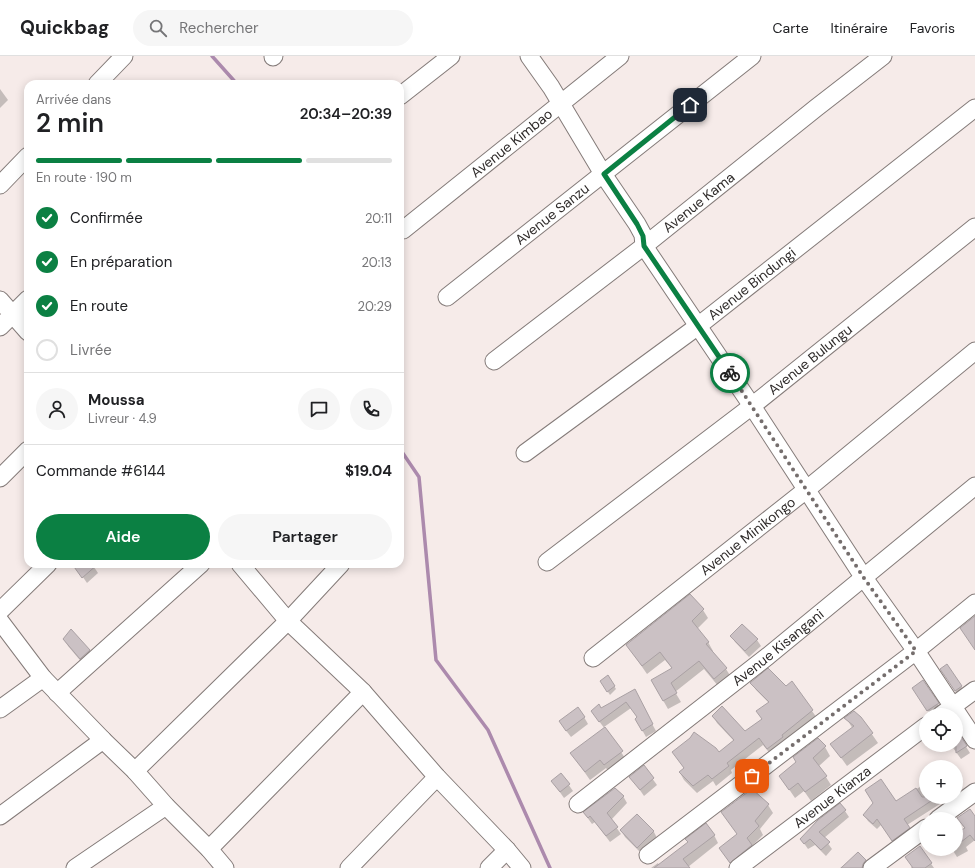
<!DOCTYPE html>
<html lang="fr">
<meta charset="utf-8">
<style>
body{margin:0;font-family:"DM Sans",sans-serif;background:#f6f6f6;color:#202124;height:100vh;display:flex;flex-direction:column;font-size:15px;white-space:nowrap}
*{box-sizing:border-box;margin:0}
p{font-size:13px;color:#757577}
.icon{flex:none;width:22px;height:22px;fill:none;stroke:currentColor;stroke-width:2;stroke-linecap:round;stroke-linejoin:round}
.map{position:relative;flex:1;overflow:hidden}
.drawer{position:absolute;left:24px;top:24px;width:380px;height:488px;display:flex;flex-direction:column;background:#fff;border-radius:12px;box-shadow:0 2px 10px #0003}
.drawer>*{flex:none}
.controls{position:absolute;left:919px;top:652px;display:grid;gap:8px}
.controls a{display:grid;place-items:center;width:44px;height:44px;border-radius:50%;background:#fff;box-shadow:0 2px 10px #0003;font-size:20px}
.pin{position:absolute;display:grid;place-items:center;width:34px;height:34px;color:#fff;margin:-17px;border-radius:8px;box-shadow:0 2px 6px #0006}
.courier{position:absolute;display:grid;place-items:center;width:40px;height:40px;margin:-20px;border:3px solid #0b8043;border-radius:50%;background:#fff;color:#222;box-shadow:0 1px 5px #0007}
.overview em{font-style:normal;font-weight:600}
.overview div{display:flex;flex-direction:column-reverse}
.overview{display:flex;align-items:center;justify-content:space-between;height:68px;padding:0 12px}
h1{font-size:26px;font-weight:600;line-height:30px}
.bar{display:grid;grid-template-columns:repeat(4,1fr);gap:6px 4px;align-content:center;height:48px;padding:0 12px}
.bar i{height:5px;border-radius:3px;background:#e0e0e0}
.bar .selected{background:#0b8043}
.bar p{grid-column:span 4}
.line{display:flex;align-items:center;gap:10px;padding:0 12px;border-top:1px solid #e0e0e0}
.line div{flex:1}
.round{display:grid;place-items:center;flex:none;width:42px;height:42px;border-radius:21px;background:#f6f6f6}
ol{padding:0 12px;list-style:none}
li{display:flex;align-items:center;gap:12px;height:44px}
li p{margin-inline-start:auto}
li .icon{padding:4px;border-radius:50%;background:#0b8043;color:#fff;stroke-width:4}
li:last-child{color:#757577}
li i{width:22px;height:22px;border:2px solid #e0e0e0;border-radius:50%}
.primary-button{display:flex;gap:8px;margin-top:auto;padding:8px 12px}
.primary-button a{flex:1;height:46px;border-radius:24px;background:#0b8043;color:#fff;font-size:16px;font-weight:600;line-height:46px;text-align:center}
.primary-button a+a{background:#f6f6f6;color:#202124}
header{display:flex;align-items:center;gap:24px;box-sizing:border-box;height:56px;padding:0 20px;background:#fff;border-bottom:1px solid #e0e0e0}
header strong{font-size:19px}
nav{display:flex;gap:22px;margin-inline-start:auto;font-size:14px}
.search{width:280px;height:36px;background:#f6f6f6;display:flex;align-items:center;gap:10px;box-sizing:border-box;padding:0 14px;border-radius:22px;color:#757577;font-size:15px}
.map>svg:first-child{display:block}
.shadow{fill:#0003}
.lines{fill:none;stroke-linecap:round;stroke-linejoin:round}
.stream{stroke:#ac8aad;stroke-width:3.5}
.building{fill:#cbc1c4;stroke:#aaa1a4}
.minor-casing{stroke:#847b79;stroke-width:19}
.minor{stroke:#fff;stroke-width:17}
.done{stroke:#756e6d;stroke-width:4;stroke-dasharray:0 7.2}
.route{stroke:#0b8043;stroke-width:5}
.labels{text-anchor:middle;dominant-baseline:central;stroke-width:4;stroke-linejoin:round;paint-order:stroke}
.street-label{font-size:14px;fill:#2f2b2a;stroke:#fefaf9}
</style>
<header>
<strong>Quickbag</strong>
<div class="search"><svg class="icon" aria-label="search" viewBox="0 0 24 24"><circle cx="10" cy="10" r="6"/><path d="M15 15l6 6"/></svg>Rechercher</div>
<nav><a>Carte</a><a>Itinéraire</a><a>Favoris</a></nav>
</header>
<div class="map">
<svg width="975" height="812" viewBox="0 0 975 812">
<rect width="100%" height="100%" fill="#f6ebe9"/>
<g class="shadow">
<polygon points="0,33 8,44 0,52"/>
<polygon points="74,508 92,508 98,517 87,527"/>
<polygon points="703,554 708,562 697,573 708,586 713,595 711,596 726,613 731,621 719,631 704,613 675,636 681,646 668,653 652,625 673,613 665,604 647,618 627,589"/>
<polygon points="731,580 757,584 761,590 749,601 735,586"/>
<polygon points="64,584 89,594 93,601 84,609 68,590"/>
<polygon points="945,619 961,630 965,637 959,641"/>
<polygon points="608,620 616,633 610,639 601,625"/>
<polygon points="923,626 942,654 934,659 931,659 917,638"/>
<polygon points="751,627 786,631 792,627 817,662 772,700 763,689 731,714 732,717 716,730 713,725 697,737 684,724 680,717 685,713 673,696 718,697 734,685 717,667 713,660 745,676 762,663 758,656 769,647 756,634"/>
<polygon points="634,635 656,675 646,681 636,663 638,662 631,652 604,671 627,705 610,717 606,712 590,724 571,697 605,673 592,656 601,653"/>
<polygon points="584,661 588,668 571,681 564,672"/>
<polygon points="860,661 878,687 847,710 832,689 853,673 846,662"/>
<polygon points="956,675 970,697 961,703 951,689 956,689"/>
<polygon points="818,683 825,691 830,700 819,710 831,729 811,745 804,735 795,742 780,720 797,707"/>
<polygon points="644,711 657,729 644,740 631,721"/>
<polygon points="561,718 573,735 564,742 552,725"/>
<polygon points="926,727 926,741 951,741 953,744 945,749 943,746 907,769 912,778 896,790 881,769 877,773 868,765 864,759 896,746"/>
<polygon points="623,740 627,747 611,764 621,778 610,786 595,766 592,768 584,757"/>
<polygon points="768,749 773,757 760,773 763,779 752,790 756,798 733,812 720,792 738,779 722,756"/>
<polygon points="845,755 849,761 824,782 832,793 826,800 815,789 808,793 801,783"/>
<polygon points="637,759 654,776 657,782 642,798 625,781 621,774"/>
<polygon points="975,762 975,784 966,791 968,795 957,801 952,793 956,793 956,778 966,773 962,769"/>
<polygon points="714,779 718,787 688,811 689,812 651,812 658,807 659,809"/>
<polygon points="920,792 934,812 911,812"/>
<polygon points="848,806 864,806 867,812 840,812"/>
</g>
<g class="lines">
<g class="stream">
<polyline points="212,0 237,28"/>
<polyline points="400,393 419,421 436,604 488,674 550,812"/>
</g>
</g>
<g class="building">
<polygon points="72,508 98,508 82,522"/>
<polygon points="690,538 704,553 692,565 709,586 706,588 727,612 714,623 699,605 671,627 677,637 663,645 651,624 672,612 660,596 642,610 626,589"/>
<polygon points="975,560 975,594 960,572"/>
<polygon points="742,568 758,583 745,595 730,580"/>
<polygon points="71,573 90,594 80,603 63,583"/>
<polygon points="947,608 962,630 955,635 940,613"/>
<polygon points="768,612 786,630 792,625 813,654 782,679 783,681 767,693 759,682 727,707 729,710 712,723 708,719 693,730 679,716 684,712 672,696 690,682 694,676 716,692 719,696 734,684 712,660 722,650 745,675 762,663 756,655 769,646 750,627"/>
<polygon points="608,619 615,630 607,636 600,625"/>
<polygon points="923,624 939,647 927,655 912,632"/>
<polygon points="635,633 653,668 642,675 635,663 637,661 626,646 599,666 591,655 599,648 601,652"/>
<polygon points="578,651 585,661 566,675 559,665"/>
<polygon points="854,655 861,661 873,677 841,702 830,688 854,670 844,662"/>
<polygon points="605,671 623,695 604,709 600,704 585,716 570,697"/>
<polygon points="956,673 967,690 956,697"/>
<polygon points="818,682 826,690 813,702 827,720 805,736 798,727 789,734 779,720 796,706 793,701"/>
<polygon points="644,709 654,722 640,734 629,721"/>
<polygon points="561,717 570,728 560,736 551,725"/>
<polygon points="881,723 896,745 916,732 922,741 937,741 904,763 910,772 892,785 877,763 873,768 863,759 873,747 865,734"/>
<polygon points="615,732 624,740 607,757 618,771 606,780 590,760 588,762 583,756"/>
<polygon points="752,733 769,748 755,765 759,770 747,782 752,789 730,807 719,792 737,778 721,756"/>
<polygon points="840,747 846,754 819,776 830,786 821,794 810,783 804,788 800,783 818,764"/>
<polygon points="970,753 975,760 975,785 970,779 956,790 956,777 965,772 957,762"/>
<polygon points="637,758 654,775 637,792 620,774"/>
<polygon points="706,767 715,779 683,803 690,812 654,812 688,786 685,783"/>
<polygon points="920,790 932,807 925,812 913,812 905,801"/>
<polygon points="858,796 866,804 863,808 862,812 841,812"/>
</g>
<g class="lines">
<defs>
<g id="minor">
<polyline points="529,0 551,31 603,118 637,168 643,179 644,190 752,350 864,522 916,595 975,684"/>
<polyline points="273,1 274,0"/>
<polyline points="97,28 124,0"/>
<polyline points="400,40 451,0"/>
<polyline points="0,129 28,100"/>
<path id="s1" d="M403,174L620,0"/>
<path id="s2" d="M447,241L752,0"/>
<polyline points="0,244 28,276"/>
<polyline points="0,271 28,243"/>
<path id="s3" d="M494,305L644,190L816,52L883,0"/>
<path id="s4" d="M525,397L698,270L975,52"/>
<polyline points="0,422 28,394"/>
<path id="s5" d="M547,506L752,350L975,171"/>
<polyline points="240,508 288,565 363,636 437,721 507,794 522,812"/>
<polyline points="0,555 48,508"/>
<polyline points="0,565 43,622 103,684 135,715 166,750 209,793 225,812"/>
<path id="s6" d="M593,602L806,434L975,295"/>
<polyline points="57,637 201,508"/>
<polyline points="0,653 43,622"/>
<polyline points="941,659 975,634"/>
<polyline points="135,715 288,565 341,508"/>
<path id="s7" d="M578,748L768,600L975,430"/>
<polyline points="0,760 103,684"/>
<polyline points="938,763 975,736"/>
<polyline points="209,793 363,636"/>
<polyline points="648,799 916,595 975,547"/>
<polyline points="75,812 166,750"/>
<polyline points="349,812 437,721"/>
<polyline points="489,812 507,794"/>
<path id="s8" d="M738,812L926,670"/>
<polyline points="872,812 926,772"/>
</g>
</defs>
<use href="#minor" class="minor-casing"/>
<use href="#minor" class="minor"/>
</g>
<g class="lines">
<polyline class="done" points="730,317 864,522 916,595 752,720"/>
<polyline class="route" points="690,49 604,118 637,168 643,180 644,190 730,317"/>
</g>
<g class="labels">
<g class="street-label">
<text stroke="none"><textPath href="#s1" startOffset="139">Avenue Kimbao</textPath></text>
<text stroke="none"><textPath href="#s3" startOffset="259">Avenue Kama</textPath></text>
<text stroke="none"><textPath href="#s2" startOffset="134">Avenue Sanzu</textPath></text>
<text stroke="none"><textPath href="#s4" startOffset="283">Avenue Bindungi</textPath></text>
<text stroke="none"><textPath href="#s5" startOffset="332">Avenue Bulungu</textPath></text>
<text stroke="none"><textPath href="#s6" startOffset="197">Avenue Minikongo</textPath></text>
<text stroke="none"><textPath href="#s7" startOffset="254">Avenue Kisangani</textPath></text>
<text stroke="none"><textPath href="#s8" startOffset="118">Avenue Kianza</textPath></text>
</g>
</g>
</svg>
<div class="controls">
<a><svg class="icon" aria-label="locate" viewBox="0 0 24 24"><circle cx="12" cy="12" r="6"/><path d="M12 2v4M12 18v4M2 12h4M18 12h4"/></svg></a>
<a>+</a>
<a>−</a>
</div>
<div class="pin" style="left:752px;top:720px;background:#ea580c"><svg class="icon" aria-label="bag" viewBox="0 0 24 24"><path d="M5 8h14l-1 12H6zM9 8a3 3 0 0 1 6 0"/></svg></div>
<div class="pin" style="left:690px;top:49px;background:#1f2937"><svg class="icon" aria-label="home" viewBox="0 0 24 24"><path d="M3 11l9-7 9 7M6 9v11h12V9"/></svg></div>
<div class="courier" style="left:730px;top:317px"><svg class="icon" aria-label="bike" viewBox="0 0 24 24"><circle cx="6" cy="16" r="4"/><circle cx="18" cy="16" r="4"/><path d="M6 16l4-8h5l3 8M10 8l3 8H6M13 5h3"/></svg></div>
<section class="drawer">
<div class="overview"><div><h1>2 min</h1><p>Arrivée dans</p></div><em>20:34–20:39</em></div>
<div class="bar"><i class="selected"></i><i class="selected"></i><i class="selected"></i><i></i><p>En route · 190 m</p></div>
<ol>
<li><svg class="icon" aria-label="check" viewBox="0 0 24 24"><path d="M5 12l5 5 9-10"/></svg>Confirmée<p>20:11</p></li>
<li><svg class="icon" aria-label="check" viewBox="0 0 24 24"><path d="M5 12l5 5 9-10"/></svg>En préparation<p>20:13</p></li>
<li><svg class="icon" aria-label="check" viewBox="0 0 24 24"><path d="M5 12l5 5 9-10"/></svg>En route<p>20:29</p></li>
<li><i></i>Livrée</li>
</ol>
<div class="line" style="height:72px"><a class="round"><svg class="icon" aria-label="person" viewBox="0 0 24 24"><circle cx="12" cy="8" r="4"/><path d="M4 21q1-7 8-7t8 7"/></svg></a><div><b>Moussa</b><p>Livreur · 4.9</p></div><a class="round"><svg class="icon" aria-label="chat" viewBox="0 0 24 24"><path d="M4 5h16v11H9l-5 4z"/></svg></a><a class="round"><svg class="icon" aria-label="phone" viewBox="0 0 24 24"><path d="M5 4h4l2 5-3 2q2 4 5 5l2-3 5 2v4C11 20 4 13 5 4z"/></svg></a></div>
<div class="line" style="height:52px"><div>Commande #6144</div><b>$19.04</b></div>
<div class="primary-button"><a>Aide</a><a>Partager</a></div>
</section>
</div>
